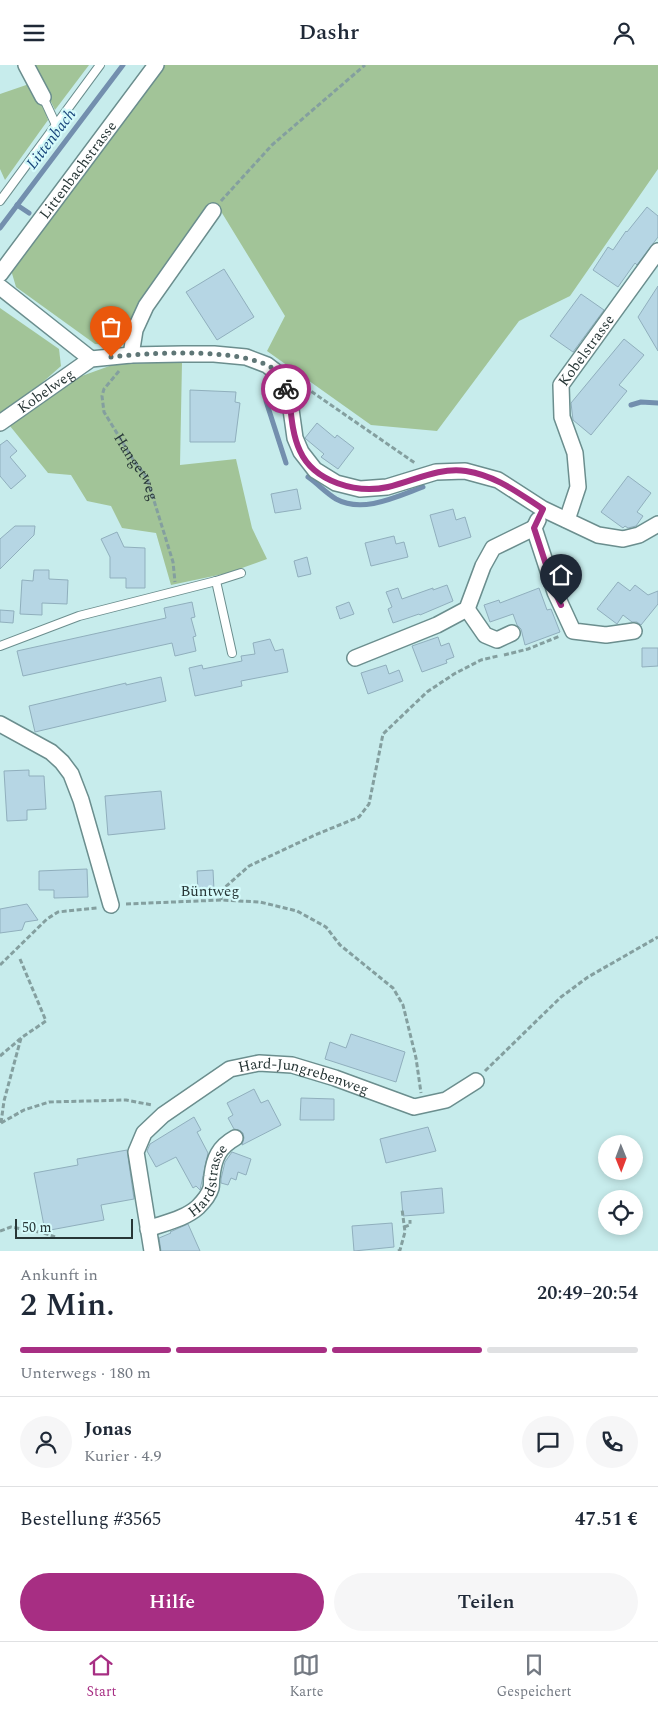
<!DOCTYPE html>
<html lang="de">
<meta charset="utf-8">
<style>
body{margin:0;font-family:Spectral,serif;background:#f6f6f7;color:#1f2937;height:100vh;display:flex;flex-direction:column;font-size:19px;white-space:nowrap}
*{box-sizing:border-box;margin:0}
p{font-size:16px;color:#747a83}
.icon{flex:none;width:28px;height:28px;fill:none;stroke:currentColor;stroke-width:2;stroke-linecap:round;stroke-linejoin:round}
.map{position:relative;height:1186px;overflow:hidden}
.drawer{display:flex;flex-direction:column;background:#fff;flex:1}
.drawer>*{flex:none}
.needle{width:32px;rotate:179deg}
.tools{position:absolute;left:598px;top:1070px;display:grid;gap:10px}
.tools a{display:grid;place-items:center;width:45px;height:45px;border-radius:50%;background:#fff;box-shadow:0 2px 8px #0003;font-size:25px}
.scale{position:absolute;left:15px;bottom:12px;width:118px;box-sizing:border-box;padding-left:5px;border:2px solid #273636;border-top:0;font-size:14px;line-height:18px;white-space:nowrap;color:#273636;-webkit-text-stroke:4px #d4fafa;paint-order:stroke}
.pin{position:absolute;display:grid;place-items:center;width:42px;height:42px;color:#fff;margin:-51px -21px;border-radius:50% 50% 50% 0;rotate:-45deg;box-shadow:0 0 5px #0007}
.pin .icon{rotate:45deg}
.courier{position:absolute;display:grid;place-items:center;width:50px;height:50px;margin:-25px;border:4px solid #a72e83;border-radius:50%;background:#fff;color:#222;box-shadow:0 1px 6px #0007}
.summary em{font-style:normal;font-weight:600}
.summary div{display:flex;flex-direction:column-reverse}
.summary{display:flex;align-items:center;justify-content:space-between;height:85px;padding:0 20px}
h1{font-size:32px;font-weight:600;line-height:38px}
.bar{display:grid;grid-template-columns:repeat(4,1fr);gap:8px 5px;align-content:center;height:60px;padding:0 20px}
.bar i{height:6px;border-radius:4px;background:#e0e1e3}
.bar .current{background:#a72e83}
.bar p{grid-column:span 4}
.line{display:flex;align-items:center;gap:12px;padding:0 20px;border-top:1px solid #e0e1e3}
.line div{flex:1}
.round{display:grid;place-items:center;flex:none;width:52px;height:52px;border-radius:26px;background:#f6f6f7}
.button{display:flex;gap:10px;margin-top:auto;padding:10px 20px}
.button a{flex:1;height:58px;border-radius:30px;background:#a72e83;color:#fff;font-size:20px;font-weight:600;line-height:58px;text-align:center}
.button a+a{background:#f6f6f7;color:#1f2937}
header{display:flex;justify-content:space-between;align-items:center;height:65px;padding:0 20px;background:#fff;font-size:22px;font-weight:600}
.tab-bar{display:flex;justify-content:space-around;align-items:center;height:70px;border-top:1px solid #e0e1e3;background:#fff;font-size:14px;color:#747a83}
.tab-bar a{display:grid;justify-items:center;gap:2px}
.tab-bar .current{color:#a72e83}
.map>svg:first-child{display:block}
.green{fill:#a2c498}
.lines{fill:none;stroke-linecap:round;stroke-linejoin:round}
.stream{stroke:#738fae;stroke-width:5}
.building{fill:#b6d6e4;stroke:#90afbd}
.lane-casing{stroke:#6b8e8e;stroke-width:10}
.street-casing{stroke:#6b8e8e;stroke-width:18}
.path{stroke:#849f9f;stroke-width:3;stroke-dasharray:5 2.5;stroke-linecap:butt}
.lane{stroke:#fff;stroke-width:8}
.street{stroke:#fff;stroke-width:15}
.done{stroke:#5f7676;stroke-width:5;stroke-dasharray:0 9}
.route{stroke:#a72e83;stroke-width:6}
.labels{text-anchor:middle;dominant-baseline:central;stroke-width:4.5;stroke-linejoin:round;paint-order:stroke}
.street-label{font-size:15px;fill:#273636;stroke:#d4fafa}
.water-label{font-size:16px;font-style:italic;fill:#17447a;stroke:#d4fafa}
</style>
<header><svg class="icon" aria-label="menu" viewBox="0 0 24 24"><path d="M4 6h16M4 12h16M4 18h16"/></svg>Dashr<svg class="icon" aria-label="person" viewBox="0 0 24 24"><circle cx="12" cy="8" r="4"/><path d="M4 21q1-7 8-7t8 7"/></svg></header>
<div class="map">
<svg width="658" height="1186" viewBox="0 0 658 1186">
<rect width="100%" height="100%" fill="#c7ecec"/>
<g class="green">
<polygon points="33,0 89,0 55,45"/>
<polygon points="163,0 658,0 658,104 570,231 519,256 437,366 371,360 267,286 285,251 222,148 209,142 128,265 111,280 95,279 16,222 11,205"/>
<polygon points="35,17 48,55 5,115 0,104 0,29"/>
<polygon points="0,243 59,284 61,301 34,325 0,350"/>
<polygon points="182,297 180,400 236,394 252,463 267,494 228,508 171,520 156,468 122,463 111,441 87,436 71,410 48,408 10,361 79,312 115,299"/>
</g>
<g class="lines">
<g class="stream">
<polyline points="17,140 29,148"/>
<polyline points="0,163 123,0"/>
<polyline points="266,336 286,398"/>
<polyline points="631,340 641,337 658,338"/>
<path d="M308,412C318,419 326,428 336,434C363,449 398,431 423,422"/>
</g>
</g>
<g class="building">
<polygon points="647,142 658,151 658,172 637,200 635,198 618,222 593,205 608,182 613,185 626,166 627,167"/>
<polygon points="224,204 254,252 217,275 186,227"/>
<polygon points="658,221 658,286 638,252"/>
<polygon points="581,229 604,245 573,287 550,271"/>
<polygon points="624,274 644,290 619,320 627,326 591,370 573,355 571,338"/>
<polygon points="190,325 236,327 235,337 240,338 235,377 190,377"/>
<polygon points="317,358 335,373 337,370 354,383 338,404 321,392 324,389 306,374 305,373"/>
<polygon points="7,375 17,386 10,392 26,411 11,424 0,411 0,380"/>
<polygon points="628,411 651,428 637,447 643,451 636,461 628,463 625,461 623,463 601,447"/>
<polygon points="297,424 301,444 275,448 271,429"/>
<polygon points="453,444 456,455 465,452 471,472 439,482 430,450"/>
<polygon points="15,461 35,461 34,470 0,504 0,474"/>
<polygon points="117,467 124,482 145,483 145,523 126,523 126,513 110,513 110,492 101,474"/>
<polygon points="394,471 396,479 404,477 408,492 371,501 365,478"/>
<polygon points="307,492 311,509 298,512 294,496"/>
<polygon points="34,505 49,505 49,514 68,515 67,539 42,538 42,550 20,549 22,515 33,516"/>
<polygon points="618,517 630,526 635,520 648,530 658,526 658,539 641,560 637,557 632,557 623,550 617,559 597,544"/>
<polygon points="447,520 453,536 420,550 419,549 393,558 388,544 392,542 386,527 398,523 402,534 433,523 433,525"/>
<polygon points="539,523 547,545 551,544 560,567 525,580 521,564 517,560 513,549 490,557 484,540 499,535 500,538"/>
<polygon points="192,537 195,552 191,553 196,571 193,572 196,586 175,591 172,578 23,611 17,586 166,553 164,543"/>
<polygon points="349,537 354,549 340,554 336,542"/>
<polygon points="0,545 14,546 13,558 0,557"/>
<polygon points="438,572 441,581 449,578 454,592 446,595 447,598 422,607 412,581"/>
<polygon points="270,574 275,586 283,584 288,607 241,616 242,621 195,631 189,603 202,600 203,604 242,596 241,591 255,589 253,578"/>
<polygon points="642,583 658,583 658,601 642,602"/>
<polygon points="386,600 389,609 399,605 403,616 368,629 361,608"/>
<polygon points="161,612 166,636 35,667 29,641 126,618 126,620"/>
<polygon points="29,705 29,711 44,711 46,744 27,745 27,755 7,756 4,706"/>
<polygon points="161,726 165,764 108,770 105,731"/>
<polygon points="87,804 88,832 54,833 54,825 39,825 39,806"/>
<polygon points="213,805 214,825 198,826 197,806"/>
<polygon points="27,839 38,855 25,857 22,865 0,868 0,844"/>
<polygon points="351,969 405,987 396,1017 325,994 330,977 346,983"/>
<polygon points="254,1024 261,1038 268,1035 281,1060 242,1080 244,1073 243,1068 239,1065 234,1064 228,1053 233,1050 227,1038"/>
<polygon points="301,1033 334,1034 334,1055 300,1055"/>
<polygon points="194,1052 201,1065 197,1067 208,1088 200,1125 196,1121 193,1123 176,1092 156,1102 147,1086 150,1079"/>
<polygon points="428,1062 436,1086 386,1098 380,1074"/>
<polygon points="127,1085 134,1134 101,1140 104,1155 45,1166 34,1108 78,1100 77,1094"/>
<polygon points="232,1087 251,1094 246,1110 238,1107 236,1115 231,1113 228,1120 221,1118 221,1114 225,1097"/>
<polygon points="442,1123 444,1148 403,1151 401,1127"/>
<polygon points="392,1158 394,1182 354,1186 352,1161"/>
<polygon points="188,1159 200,1186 161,1186 159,1173 171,1168 170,1167"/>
</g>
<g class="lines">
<defs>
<g id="lane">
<polyline points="43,32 56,60"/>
<polyline points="0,136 100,0"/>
<polyline points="216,516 232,588"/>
<polyline points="0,581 79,551 216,516 241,508"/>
</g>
<g id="street">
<polyline points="26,0 43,32"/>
<path id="s2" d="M0,209L156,0"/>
<polyline points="0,222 91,294"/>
<polyline points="131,290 135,265 146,241 213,146"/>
<path id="s3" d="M0,358L91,294L131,290L183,289H214L246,292L267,300L280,310L289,330L295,373L301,387L315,405L336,418L360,424L387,422L436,407L465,406L498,415L543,444L598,470L623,474L639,470L658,459"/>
<polyline points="538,455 534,463 555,527 573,566 606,570 634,566"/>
<path id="s4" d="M567,455L578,422L575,388L562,352L561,320L658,186"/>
<polyline points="467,544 485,570 497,575 512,568"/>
<polyline points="355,593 437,560 467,544 483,501 493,483 534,463"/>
<polyline points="0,659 51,687 62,697 71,709 81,735 111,840"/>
<path id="s5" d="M148,1164C164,1158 185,1154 198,1142C203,1137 209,1130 211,1123C212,1119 211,1115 212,1111C214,1093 219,1082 235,1073"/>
<path id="s6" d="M152,1186L136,1087L144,1068L163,1050L230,1004L259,998L292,1000L335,1013L414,1042L446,1035L476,1016"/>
</g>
</defs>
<use href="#lane" class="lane-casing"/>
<use href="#street" class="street-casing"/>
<g class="path">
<polyline points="221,136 272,80 365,0"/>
<path id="s1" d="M119,306L104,324L102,331L104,347L134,396L147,413L173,497L175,517"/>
<polyline points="299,318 415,398"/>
<polyline points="504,590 528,584 560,571"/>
<polyline points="221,835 222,825 249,801 315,770 359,752 369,739 383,669 427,627 454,609 481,595 498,591"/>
<polyline points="126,839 221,835 260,837 297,846 326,862 340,880 393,923 403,940 416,993 421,1028"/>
<polyline points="0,900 47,854 58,847 97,843"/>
<polyline points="0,991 20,974"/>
<polyline points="485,1006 561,932 588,912 658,872"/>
<polyline points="1,1058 4,1036 21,973 46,956 20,894"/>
<polyline points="1,1058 24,1045 49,1037 126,1035 152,1040"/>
<polyline points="404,1162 410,1160 410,1155"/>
<polyline points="0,1166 11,1162 44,1168 55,1172"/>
<polyline points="398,1186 400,1185 405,1167 402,1144"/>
</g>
<use href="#lane" class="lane"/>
<use href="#street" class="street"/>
</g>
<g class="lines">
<path class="done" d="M111,292C146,288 257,280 280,310C283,313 284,320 286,324"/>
<path class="route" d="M286,324L289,330C291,348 292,369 300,386C314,417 357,429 388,422C414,416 438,402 466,406C497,411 518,428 543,444L534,463L555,527L561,540"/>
</g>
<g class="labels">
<g class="street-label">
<text stroke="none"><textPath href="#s2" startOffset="130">Littenbachstrasse</textPath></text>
<text stroke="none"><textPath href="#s4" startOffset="182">Kobelstrasse</textPath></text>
<text stroke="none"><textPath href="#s3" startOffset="56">Kobelweg</textPath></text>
<text stroke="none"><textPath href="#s1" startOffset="111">Hangetweg</textPath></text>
<text x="210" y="826">Büntweg</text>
<text stroke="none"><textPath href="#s6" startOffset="304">Hard-Jungrebenweg</textPath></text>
<text stroke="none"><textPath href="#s5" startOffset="84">Hardstrasse</textPath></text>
</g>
<g class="water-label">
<text transform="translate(51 74) rotate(-53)">Littenbach</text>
</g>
</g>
</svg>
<div class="tools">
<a><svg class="needle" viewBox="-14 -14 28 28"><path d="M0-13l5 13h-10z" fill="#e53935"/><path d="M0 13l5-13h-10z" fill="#747a83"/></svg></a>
<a><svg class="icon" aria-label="locate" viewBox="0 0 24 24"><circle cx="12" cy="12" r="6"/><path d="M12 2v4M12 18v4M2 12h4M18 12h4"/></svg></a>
</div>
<div class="scale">50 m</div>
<div class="pin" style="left:111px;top:292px;background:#ea580c"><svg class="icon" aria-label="bag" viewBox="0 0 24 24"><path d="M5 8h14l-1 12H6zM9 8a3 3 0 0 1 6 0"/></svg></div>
<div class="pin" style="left:561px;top:540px;background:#1f2937"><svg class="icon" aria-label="home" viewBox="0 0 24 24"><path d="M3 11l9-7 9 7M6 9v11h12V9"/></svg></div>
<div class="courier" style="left:286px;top:324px"><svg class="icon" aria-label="bike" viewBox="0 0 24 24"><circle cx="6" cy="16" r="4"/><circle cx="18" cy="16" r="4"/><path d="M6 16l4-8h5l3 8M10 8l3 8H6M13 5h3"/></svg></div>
</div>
<section class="drawer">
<div class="summary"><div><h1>2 Min.</h1><p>Ankunft in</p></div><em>20:49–20:54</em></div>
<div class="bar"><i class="current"></i><i class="current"></i><i class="current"></i><i></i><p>Unterwegs · 180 m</p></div>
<div class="line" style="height:90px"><a class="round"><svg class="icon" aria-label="person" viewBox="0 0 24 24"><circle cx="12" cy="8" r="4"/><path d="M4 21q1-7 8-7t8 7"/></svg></a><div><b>Jonas</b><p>Kurier · 4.9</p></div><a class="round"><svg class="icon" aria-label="chat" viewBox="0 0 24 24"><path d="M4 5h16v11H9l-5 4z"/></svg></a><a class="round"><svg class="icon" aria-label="phone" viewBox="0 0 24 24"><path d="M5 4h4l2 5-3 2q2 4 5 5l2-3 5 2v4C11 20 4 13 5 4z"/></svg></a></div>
<div class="line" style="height:65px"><div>Bestellung #3565</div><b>47.51 €</b></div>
<div class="button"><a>Hilfe</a><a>Teilen</a></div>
</section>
<nav class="tab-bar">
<a class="current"><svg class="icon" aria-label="home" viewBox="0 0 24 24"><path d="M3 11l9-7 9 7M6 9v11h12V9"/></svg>Start</a>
<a><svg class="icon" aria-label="map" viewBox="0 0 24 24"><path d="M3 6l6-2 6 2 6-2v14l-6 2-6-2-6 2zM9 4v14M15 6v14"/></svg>Karte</a>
<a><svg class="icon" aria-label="saved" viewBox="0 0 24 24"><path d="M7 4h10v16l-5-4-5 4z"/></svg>Gespeichert</a>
</nav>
